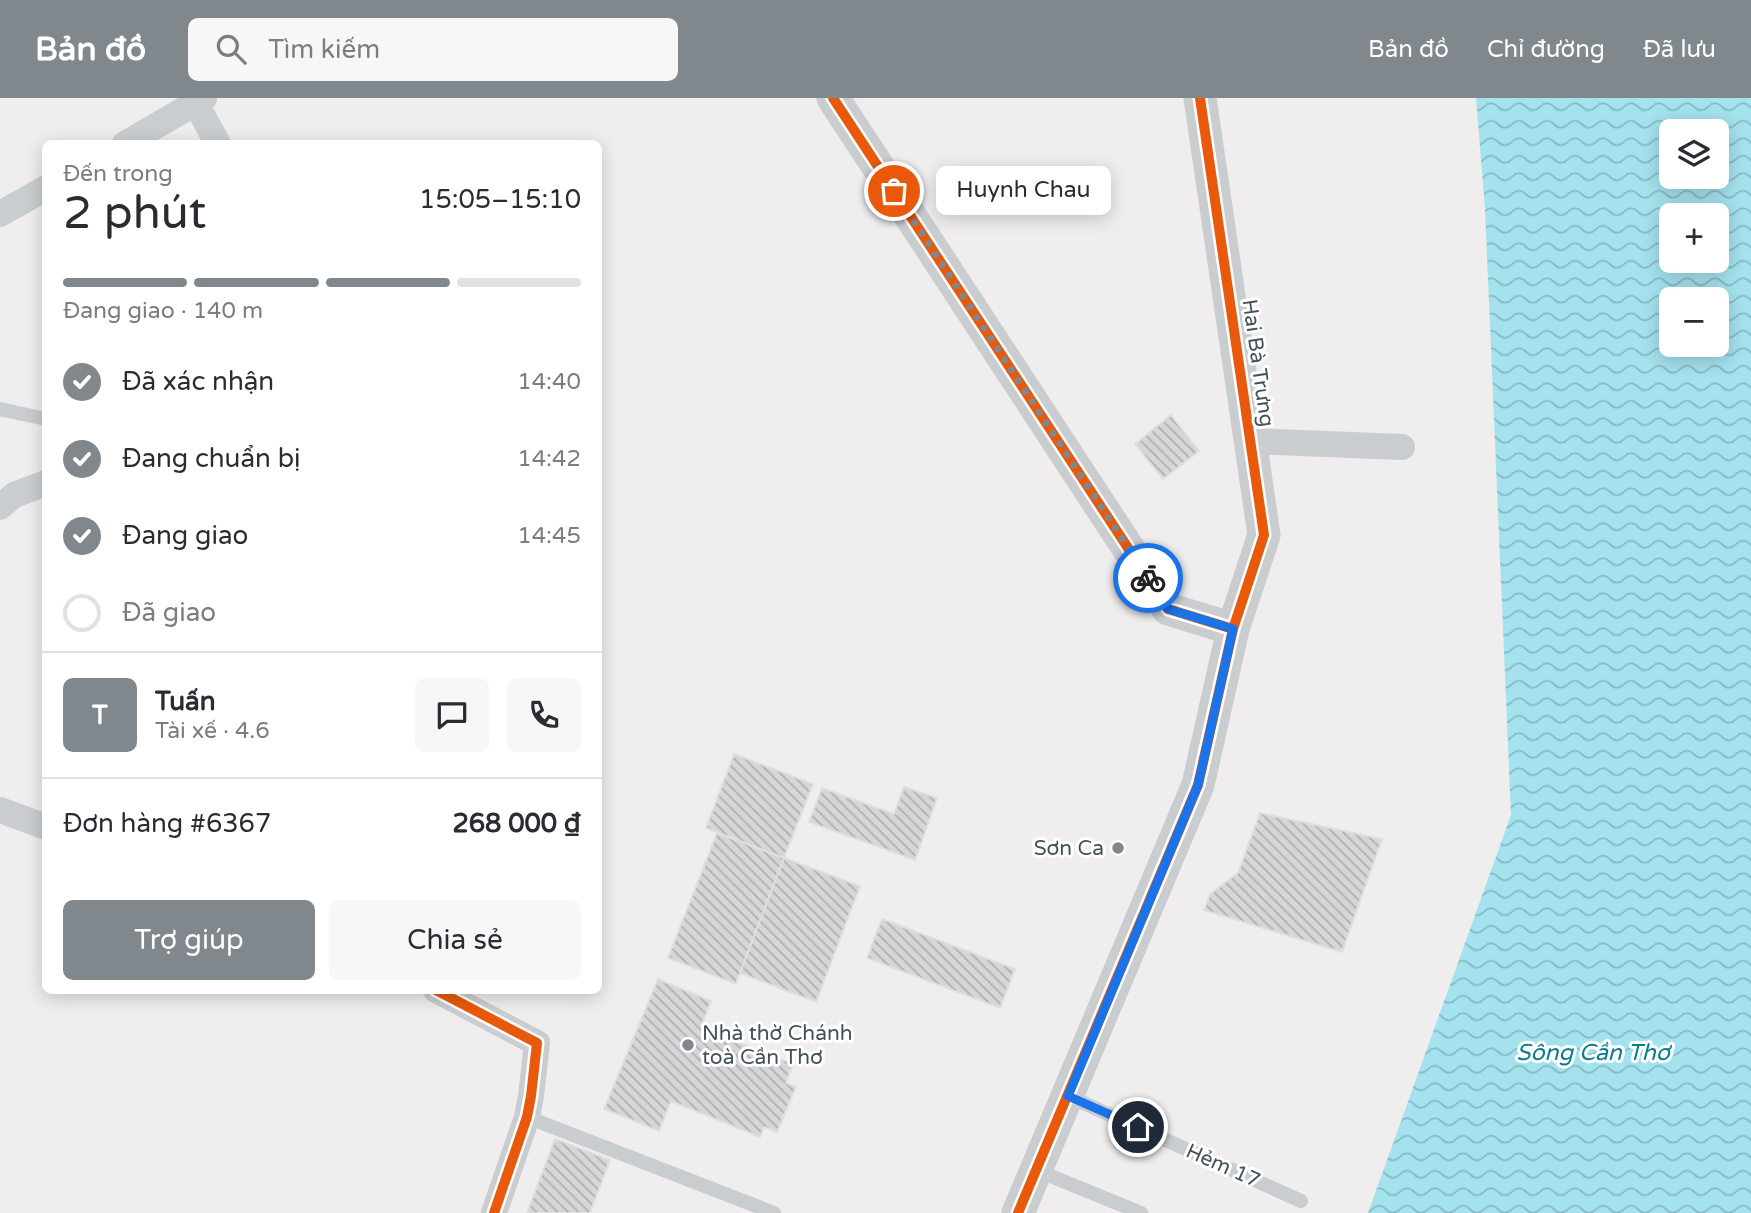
<!DOCTYPE html>
<html lang="vi">
<meta charset="utf-8">
<style>
body{margin:0;font-family:"Varela Round",sans-serif;background:#f7f7f7;color:#2b2b33;height:100vh;display:flex;flex-direction:column;font-size:26px;white-space:nowrap}
*{box-sizing:border-box;margin:0}
p{font-size:23px;color:#7c7c81}
.icon{flex:none;width:38px;height:38px;fill:none;stroke:currentColor;stroke-width:2;stroke-linecap:round;stroke-linejoin:round}
.map{position:relative;flex:1;overflow:hidden}
.side{position:absolute;left:42px;top:42px;width:560px;height:854px;display:flex;flex-direction:column;background:#fff;border-radius:10px;box-shadow:0 4px 18px #0003}
.side>*{flex:none}
.fabs{position:absolute;left:1659px;top:21px;display:grid;gap:14px}
.fabs a{display:grid;place-items:center;width:70px;height:70px;border-radius:10px;background:#fff;box-shadow:0 4px 18px #0003;font-size:35px}
.pin{position:absolute;display:grid;place-items:center;width:60px;height:60px;color:#fff;margin:-30px;border:4px solid #fff;border-radius:50%;box-shadow:0 2px 7px #0007}
.courier{position:absolute;display:grid;place-items:center;width:70px;height:70px;margin:-35px;border:5px solid #1a73e8;border-radius:50%;background:#fff;color:#222;box-shadow:0 2px 9px #0007}
.bubble{position:absolute;height:49px;border-radius:10px;background:#fff;box-shadow:0 4px 18px #0003;font-size:23px;font-weight:600;line-height:49px;text-align:center}
.headline em{font-style:normal;font-weight:600}
.headline div{display:flex;flex-direction:column-reverse}
.headline{display:flex;align-items:center;justify-content:space-between;height:119px;padding:0 21px}
h1{font-size:46px;font-weight:600;line-height:52px}
.bar{display:grid;grid-template-columns:repeat(4,1fr);gap:10px 7px;align-content:center;height:84px;padding:0 21px}
.bar i{height:9px;border-radius:5px;background:#e1e1e2}
.bar .on{background:#80888d}
.bar p{grid-column:span 4}
.line{display:flex;align-items:center;gap:18px;padding:0 21px;border-top:2px solid #e1e1e2}
.line div{flex:1}
.round{display:grid;place-items:center;flex:none;width:74px;height:74px;border-radius:10px;background:#f7f7f7}
ol{padding:0 21px;list-style:none}
li{display:flex;align-items:center;gap:21px;height:77px}
li p{margin-inline-start:auto}
li .icon{padding:7px;border-radius:50%;background:#80888d;color:#fff;stroke-width:4}
li:last-child{color:#7c7c81}
li i{width:38px;height:38px;border:4px solid #e1e1e2;border-radius:50%}
.action{display:flex;gap:14px;margin-top:auto;padding:14px 21px}
.action a{flex:1;height:80px;border-radius:10px;background:#80888d;color:#fff;font-size:28px;font-weight:600;line-height:80px;text-align:center}
.action a+a{background:#f7f7f7;color:#2b2b33}
header{display:flex;align-items:center;gap:42px;box-sizing:border-box;height:98px;padding:0 35px;background:#80888d;color:#fff}
header strong{font-size:33px}
nav{display:flex;gap:38px;margin-inline-start:auto;font-size:24px}
.search{width:490px;height:63px;background:#f7f7f7;display:flex;align-items:center;gap:18px;box-sizing:border-box;padding:0 24px;border-radius:10px;color:#7c7c81;font-size:26px}
.map>svg:first-child{display:block}
.water{fill:url(#water-waves);fill-rule:evenodd}
.building{fill:url(#building-back-hatch);stroke:#e0dfe0;stroke-width:2}
.lines{fill:none;stroke-linecap:round;stroke-linejoin:round}
.service{stroke:#cacdcf;stroke-width:14}
.minor{stroke:#cacdcf;stroke-width:26}
.tertiary{stroke:#cacdcf;stroke-width:33}
.cycleway-casing{stroke:#fff;stroke-width:15}
.cycleway{stroke:#e8590c;stroke-width:10}
.done{stroke:#80888d;stroke-width:7;stroke-dasharray:0 12.6}
.route{stroke:#1a73e8;stroke-width:9}
.poi-dot{fill:#80888d;stroke:#fff;stroke-width:2.5}
.labels{text-anchor:middle;dominant-baseline:central;stroke-width:6;stroke-linejoin:round;paint-order:stroke}
.street-label{font-size:21px;fill:#44515a;stroke:#fff}
.poi-label{font-size:21px;fill:#44515a;stroke:#fff;text-anchor:end}
.water-label{font-size:23px;font-style:italic;fill:#097c93;stroke:#fff}
</style>
<header>
<strong>Bản đồ</strong>
<div class="search"><svg class="icon" aria-label="search" viewBox="0 0 24 24"><circle cx="10" cy="10" r="6"/><path d="M15 15l6 6"/></svg>Tìm kiếm</div>
<nav><a>Bản đồ</a><a>Chỉ đường</a><a>Đã lưu</a></nav>
</header>
<div class="map">
<svg width="1751" height="1115" viewBox="0 0 1751 1115">
<defs>
<pattern id="water-waves" width="16" height="10" patternUnits="userSpaceOnUse" patternTransform="scale(1.75)"><rect width="16" height="10" fill="#a4e2ee"/><path d="M0 5q4-4 8 0t8 0" fill="none" stroke="#87bac4"/></pattern>
<pattern id="building-back-hatch" width="6" height="6" patternUnits="userSpaceOnUse" patternTransform="scale(1.75)"><rect width="6" height="6" fill="#d6d5d7"/><path d="M-1 5l2 2M0 0l6 6M5-1l2 2" fill="none" stroke="#afafb1"/></pattern>
</defs>
<rect width="100%" height="100%" fill="#efeded"/>
<path class="water" d="M1476,0H1751V1115H1368L1511,717L1485,111ZM1671,33H1717V79H1671ZM1671,117H1717V163H1671ZM1671,201H1717V247H1671Z"/>
<g class="building">
<polygon points="1171,317 1199,353 1163,381 1135,346"/>
<polygon points="734,656 813,686 784,760 706,730"/>
<polygon points="904,689 937,700 915,762 809,724 822,690 894,716"/>
<polygon points="1260,715 1382,741 1342,854 1204,812 1210,796 1238,775"/>
<polygon points="717,735 784,760 736,886 668,860"/>
<polygon points="784,760 860,788 816,904 740,875"/>
<polygon points="882,821 1015,871 1000,910 867,860"/>
<polygon points="658,881 711,903 701,929 793,966 786,985 796,989 777,1034 764,1029 760,1039 671,1003 659,1033 604,1011"/>
<polygon points="555,1041 610,1062 590,1115 527,1115"/>
</g>
<g class="lines">
<g class="service">
<polyline points="0,311 46,321"/>
<polyline points="1068,998 1301,1103"/>
<polyline points="527,1019 774,1115"/>
<polyline points="1036,1072 1141,1115"/>
</g>
<g class="minor">
<polyline points="193,0 218,46"/>
<polyline points="125,46 204,0"/>
<polyline points="0,116 46,90"/>
<polyline points="1250,343 1402,349"/>
<polyline points="0,409 14,397 46,385"/>
<polyline points="0,712 46,729"/>
<polyline points="436,892 537,945 531,998 527,1019 494,1115"/>
</g>
<g class="tertiary">
<polyline points="833,0 1168,511 1233,531"/>
<polyline points="1018,1115 1198,687 1233,531 1264,437 1200,0"/>
</g>
<defs>
<g id="cycleway">
<polyline points="833,0 1168,511 1233,531"/>
<polyline points="436,892 537,945 531,998 527,1019 494,1115"/>
<polyline points="1018,1115 1198,687 1233,531 1264,437 1200,0"/>
</g>
</defs>
<use href="#cycleway" class="cycleway-casing"/>
<use href="#cycleway" class="cycleway"/>
</g>
<g class="lines">
<polyline class="done" points="894,93 1148,480"/>
<polyline class="route" points="1138,1029 1068,998 1198,687 1233,531 1168,511 1148,480"/>
</g>
<g class="poi-dot">
<circle cx="1118" cy="750" r="7"/>
<circle cx="688" cy="947" r="7"/>
</g>
<g class="labels">
<g class="street-label">
<text transform="translate(1258 265) rotate(82)">Hai Bà Trưng</text>
<text transform="translate(1223 1068) rotate(24)">Hẻm 17</text>
</g>
<g class="poi-label">
<text x="1104" y="750">Sơn Ca</text>
<text x="702" y="935" text-anchor="start">Nhà thờ Chánh<tspan x="702" dy="24">toà Cần Thơ</tspan></text>
</g>
<g class="water-label">
<text x="1593" y="955">Sông Cần Thơ</text>
</g>
</g>
</svg>
<div class="fabs">
<a><svg class="icon" aria-label="layers" viewBox="0 0 24 24"><path d="M12 4l9 5-9 5-9-5zM3 14l9 5 9-5"/></svg></a>
<a>+</a>
<a>−</a>
</div>
<div class="pin" style="left:894px;top:93px;background:#ea580c"><svg class="icon" aria-label="bag" viewBox="0 0 24 24"><path d="M5 8h14l-1 12H6zM9 8a3 3 0 0 1 6 0"/></svg></div>
<div class="pin" style="left:1138px;top:1029px;background:#1f2937"><svg class="icon" aria-label="home" viewBox="0 0 24 24"><path d="M3 11l9-7 9 7M6 9v11h12V9"/></svg></div>
<div class="courier" style="left:1148px;top:480px"><svg class="icon" aria-label="bike" viewBox="0 0 24 24"><circle cx="6" cy="16" r="4"/><circle cx="18" cy="16" r="4"/><path d="M6 16l4-8h5l3 8M10 8l3 8H6M13 5h3"/></svg></div>
<div class="bubble" style="left:936px;top:68px;width:175px">Huynh Chau</div>
<section class="side">
<div class="headline"><div><h1>2 phút</h1><p>Đến trong</p></div><em>15:05–15:10</em></div>
<div class="bar"><i class="on"></i><i class="on"></i><i class="on"></i><i></i><p>Đang giao · 140 m</p></div>
<ol>
<li><svg class="icon" aria-label="check" viewBox="0 0 24 24"><path d="M5 12l5 5 9-10"/></svg>Đã xác nhận<p>14:40</p></li>
<li><svg class="icon" aria-label="check" viewBox="0 0 24 24"><path d="M5 12l5 5 9-10"/></svg>Đang chuẩn bị<p>14:42</p></li>
<li><svg class="icon" aria-label="check" viewBox="0 0 24 24"><path d="M5 12l5 5 9-10"/></svg>Đang giao<p>14:45</p></li>
<li><i></i>Đã giao</li>
</ol>
<div class="line" style="height:126px"><b class="round" style="background:#80888d;color:#fff">T</b><div><b>Tuấn</b><p>Tài xế · 4.6</p></div><a class="round"><svg class="icon" aria-label="chat" viewBox="0 0 24 24"><path d="M4 5h16v11H9l-5 4z"/></svg></a><a class="round"><svg class="icon" aria-label="phone" viewBox="0 0 24 24"><path d="M5 4h4l2 5-3 2q2 4 5 5l2-3 5 2v4C11 20 4 13 5 4z"/></svg></a></div>
<div class="line" style="height:91px"><div>Đơn hàng #6367</div><b>268 000 ₫</b></div>
<div class="action"><a>Trợ giúp</a><a>Chia sẻ</a></div>
</section>
</div>
